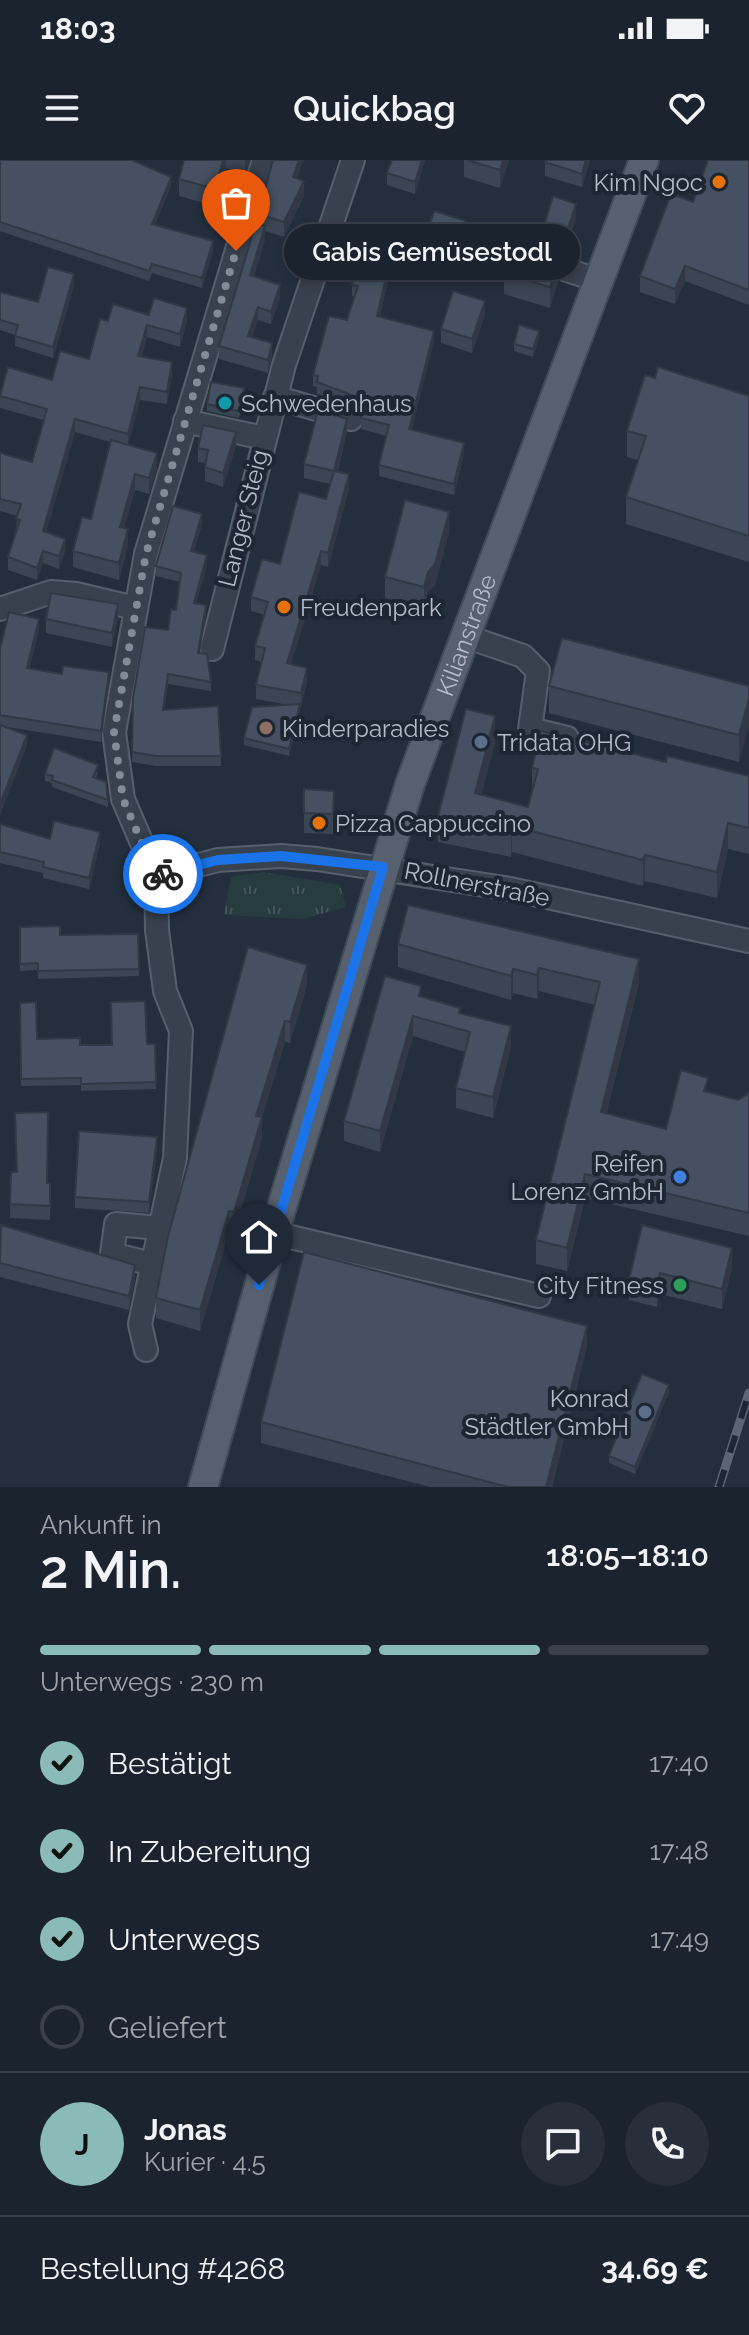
<!DOCTYPE html>
<html lang="de">
<meta charset="utf-8">
<style>
body{margin:0;font-family:Raleway,sans-serif;background:#282f3a;color:#f1f3f6;height:100vh;display:flex;flex-direction:column;font-size:30px;white-space:nowrap}
*{box-sizing:border-box;margin:0}
p{font-size:26px;color:#a0a4aa}
.icon{flex:none;width:44px;height:44px;fill:none;stroke:currentColor;stroke-width:2;stroke-linecap:round;stroke-linejoin:round}
.map{position:relative;height:1327px;overflow:hidden}
.drawer{display:flex;flex-direction:column;background:#1b232e;flex:1}
.drawer>*{flex:none}
.pin{position:absolute;display:grid;place-items:center;width:68px;height:68px;color:#fff;margin:-82px -34px;border-radius:50% 50% 50% 0;rotate:-45deg;box-shadow:0 0 8px #0007}
.pin .icon{rotate:45deg}
.courier{position:absolute;display:grid;place-items:center;width:80px;height:80px;margin:-40px;border:6px solid #1a73e8;border-radius:50%;background:#fff;color:#222;box-shadow:0 2px 10px #0007}
.bubble{position:absolute;height:56px;border-radius:28px;background:#1b232e;box-shadow:0 4px 12px #0003,0 0 0 2px #39404a;font-size:26px;font-weight:600;line-height:56px;text-align:center}
.summary em{font-style:normal;font-weight:600}
.summary div{display:flex;flex-direction:column-reverse}
.summary{display:flex;align-items:center;justify-content:space-between;height:136px;padding:0 40px}
h1{font-size:52px;font-weight:600;line-height:60px}
.bar{display:grid;grid-template-columns:repeat(4,1fr);gap:12px 8px;align-content:center;height:96px;padding:0 40px}
.bar i{height:10px;border-radius:6px;background:#39404a}
.bar .active{background:#8bbbb9}
.bar p{grid-column:span 4}
.line{display:flex;align-items:center;gap:20px;padding:0 40px;border-top:2px solid #39404a}
.line div{flex:1}
.round{display:grid;place-items:center;flex:none;width:84px;height:84px;border-radius:42px;background:#282f3a}
ol{padding:0 40px;list-style:none}
li{display:flex;align-items:center;gap:24px;height:88px}
li p{margin-inline-start:auto}
li .icon{padding:8px;border-radius:50%;background:#8bbbb9;color:#111;stroke-width:4}
li:last-child{color:#a0a4aa}
li i{width:44px;height:44px;border:4px solid #39404a;border-radius:50%}
.status{display:flex;justify-content:space-between;align-items:center;height:56px;padding:0 40px;background:#1b232e;direction:ltr}
.status svg{height:22px;fill:currentColor}
header{display:flex;justify-content:space-between;align-items:center;height:104px;padding:0 40px;background:#1b232e;font-size:36px;font-weight:600}
.map>svg:first-child{display:block}
.grass{fill:url(#grass-tufts)}
.lines{fill:none;stroke-linecap:round;stroke-linejoin:round}
.minor-casing{stroke:#565f6c;stroke-width:26}
.major-casing{stroke:#414a57;stroke-width:32}
.minor{stroke:#38414e;stroke-width:22}
.major{stroke:#56606e;stroke-width:28}
.rail-casing{stroke:#5a6575;stroke-width:9}
.rail{stroke:#1d2633;stroke-width:6;stroke-dasharray:18;stroke-linecap:butt}
.wall{fill:#3b4654}
.shaded-wall{fill:#303945}
.building{fill:#455162;stroke:#303945;stroke-width:2}
.done{stroke:#828b98;stroke-width:8;stroke-dasharray:0 14.4}
.route{stroke:#1a73e8;stroke-width:10}
.food-dot{fill:#e8710a;stroke:#1d2633;stroke-width:3}
.culture-dot{fill:#0f9aa8;stroke:#1d2633;stroke-width:3}
.education-dot{fill:#8d6e63;stroke:#1d2633;stroke-width:3}
.service-dot{fill:#5c6f8a;stroke:#1d2633;stroke-width:3}
.shop-dot{fill:#3f7fe0;stroke:#1d2633;stroke-width:3}
.leisure-dot{fill:#2e9e5b;stroke:#1d2633;stroke-width:3}
.labels{text-anchor:middle;dominant-baseline:central;stroke-width:8;stroke-linejoin:round;paint-order:stroke}
.poi-label{font-size:24px;fill:#b4bcc9;stroke:#1d2633;text-anchor:start}
.street-label{font-size:24px;fill:#b4bcc9;stroke:#1d2633}
</style>
<div class="status"><b>18:03</b><svg viewBox="0 0 49 12"><path d="M0 12V9h3v3zM5 12V6h3v6zM10 12V3h3v9zM15 12V0h3v12zM26 1h20v11H26zM47 4h2v5h-2z"/></svg></div>
<header><svg class="icon" aria-label="menu" viewBox="0 0 24 24"><path d="M4 6h16M4 12h16M4 18h16"/></svg>Quickbag<svg class="icon" aria-label="heart" viewBox="0 0 24 24"><path d="M12 20l-8-8c-3-5 5-10 8-4 3-6 11-1 8 4z"/></svg></header>
<div class="map">
<svg width="749" height="1327" viewBox="0 0 749 1327">
<defs>
<pattern id="grass-tufts" width="24" height="20" patternUnits="userSpaceOnUse" patternTransform="scale(2)"><rect width="24" height="20" fill="#263c3f"/><path d="M3 7l-1-3M5 7V3M7 7l1-3M15 17l-1-3M17 17v-4M19 17l1-3" fill="none" stroke="#435659"/></pattern>
</defs>
<rect width="100%" height="100%" fill="#242f3e"/>
<polygon class="grass" points="263,712 340,725 346,747 303,759 224,755 231,717"/>
<g class="lines">
<defs>
<g id="minor">
<polyline points="504,89 597,120"/>
<polyline points="275,237 351,259"/>
<polyline points="185,261 264,278"/>
<polyline points="0,449 51,432 76,434 135,448"/>
<polyline points="465,476 523,496 538,511 530,569 567,578"/>
<polyline points="212,489 284,205 353,0"/>
<polyline points="156,716 218,700 281,696 317,699 510,729 749,781"/>
<polyline points="274,1073 539,1136"/>
<polyline points="152,1104 112,1094 116,1064 159,1068"/>
<polyline points="146,1190 140,1164 175,998 181,871 165,831 157,770 156,716 123,639 114,572 146,394 264,0"/>
</g>
<g id="major">
<path id="s1" d="M203,1327L274,1073L410,624L644,0"/>
</g>
</defs>
<use href="#minor" class="minor-casing"/>
<use href="#major" class="major-casing"/>
<use href="#minor" class="minor"/>
<use href="#major" class="major"/>
<defs>
<polyline id="rail" points="719,1327 749,1233"/>
</defs>
<use href="#rail" class="rail-casing"/>
<use href="#rail" class="rail"/>
</g>
<g class="wall">
<polygon points="0,0 171,26 155,65 213,91 202,128 152,113 149,121 0,71"/>
<polygon points="184,0 251,0 245,14 226,8 215,46 179,36 179,19"/>
<polygon points="273,0 303,0 297,19 304,36 284,77 265,71 265,79 254,116 280,138 271,164 258,160 252,177 272,196 268,213 219,199 219,186 258,64 258,54"/>
<polygon points="425,0 415,34 387,25 387,13"/>
<polygon points="464,0 509,0 500,28 464,17"/>
<polygon points="545,0 590,0 582,27 545,16"/>
<polygon points="749,0 749,145 685,121 675,144 640,132 640,116"/>
<polygon points="576,58 564,94 542,87 542,73"/>
<polygon points="466,75 453,119 420,109 420,95"/>
<polygon points="390,111 380,156 434,182 411,269 464,294 454,335 379,316 379,305 387,276 361,269 361,258 362,252 360,249 317,234 317,227 313,226 313,215 347,160 355,137 352,136 352,125"/>
<polygon points="504,114 558,122 550,148 504,134"/>
<polygon points="74,125 53,198 15,186 15,175 0,170 0,132 38,142"/>
<polygon points="149,155 187,161 180,187 147,177 142,196 172,214 167,244 140,240 128,285 157,309 149,334 135,330 124,368 128,385 119,420 73,407 73,391 91,359 110,282 75,272 46,372 65,391 59,409 43,403 37,420 8,410 8,397 16,372 17,356 0,351 0,293 32,302 44,260 0,248 0,236 52,220 89,199 108,161"/>
<polygon points="485,155 472,193 441,183 441,169"/>
<polygon points="539,178 533,197 514,191 514,184"/>
<polygon points="655,218 749,236 749,402 626,364 626,337 638,300 627,297 627,271"/>
<polygon points="244,235 239,258 207,251 207,244"/>
<polygon points="347,272 338,311 349,329 328,407 321,405 291,504 307,522 301,547 300,547 289,596 244,585 244,578 288,545 256,539 256,525 262,502 255,500 255,486 265,455 251,451 251,437 280,404 326,339 330,324 304,318 304,304"/>
<polygon points="236,286 223,327 205,321 205,303 198,302 198,288"/>
<polygon points="202,364 194,391 207,405 196,443 206,455 200,493 211,522 211,531 168,524 164,549 221,596 221,606 156,606 132,602 133,538 168,470 176,450 180,422 156,416 156,406"/>
<polygon points="449,372 435,425 428,432 424,447 385,438 385,417"/>
<polygon points="118,458 112,487 46,473 46,459"/>
<polygon points="39,470 29,509 109,523 101,582 7,567 27,585 0,655 0,489"/>
<polygon points="549,526 749,526 749,565 739,602 549,553"/>
<polygon points="495,582 481,635 528,647 532,633 532,608 666,602 749,616 749,694 728,689 717,738 645,721 643,726 512,692 511,697 438,682 438,656"/>
<polygon points="98,612 96,618 108,640 108,647 52,627 52,623 45,621 45,614"/>
<polygon points="304,629 334,631 333,674 304,673"/>
<polygon points="0,664 50,679 100,683 89,729 43,718 43,713 0,703"/>
<polygon points="20,767 60,775 138,774 139,816 38,819 38,810 20,811"/>
<polygon points="398,784 639,823 606,954 666,969 708,932 738,940 749,933 749,1076 585,1038 567,1111 536,1104 536,1080 595,845 539,831 537,839 513,833 511,840 398,807"/>
<polygon points="248,787 307,825 290,883 285,882 262,957 262,978 234,1073 229,1071 200,1171 156,1158 156,1138"/>
<polygon points="421,837 460,853 511,886 493,958 456,948 456,928 465,892 413,876 380,992 344,981 344,961"/>
<polygon points="20,843 37,879 80,885 155,884 156,929 81,931 81,925 21,926"/>
<polygon points="157,988 149,1053 75,1048 75,1037"/>
<polygon points="11,1012 50,1023 50,1060 10,1058"/>
<polygon points="642,1065 732,1108 722,1149 660,1134 657,1147 629,1140 629,1120"/>
<polygon points="0,1069 135,1118 129,1150 0,1117"/>
<polygon points="587,1186 552,1327 430,1327 261,1283 261,1262"/>
<polygon points="669,1232 635,1314 609,1303 609,1296"/>
</g>
<g class="shaded-wall">
<polygon points="223,0 226,0 226,8 215,46 215,29"/>
<polygon points="245,0 251,0 245,14"/>
<polygon points="299,0 303,0 293,33 293,17"/>
<polygon points="422,0 425,0 415,34 415,22"/>
<polygon points="503,0 509,0 500,28 500,10"/>
<polygon points="586,0 590,0 582,27 582,14"/>
<polygon points="171,17 171,26 152,73 152,64"/>
<polygon points="304,21 304,36 284,77 284,62"/>
<polygon points="576,44 576,58 564,94 564,80"/>
<polygon points="466,61 466,75 453,119 453,105"/>
<polygon points="265,66 265,79 250,128 250,115"/>
<polygon points="213,81 213,91 202,128 202,118"/>
<polygon points="390,100 390,111 377,167 377,156"/>
<polygon points="558,101 558,122 550,148 550,127"/>
<polygon points="685,106 685,121 675,144 675,129"/>
<polygon points="74,114 74,125 53,198 53,187"/>
<polygon points="280,125 280,138 271,164 271,152"/>
<polygon points="485,141 485,155 472,193 472,179"/>
<polygon points="258,147 258,160 248,188 248,176"/>
<polygon points="187,148 187,161 180,187 180,174"/>
<polygon points="147,165 147,177 138,208 138,196"/>
<polygon points="434,171 434,182 409,280 409,269"/>
<polygon points="539,171 539,178 533,197 533,189"/>
<polygon points="272,183 272,196 268,213 268,200"/>
<polygon points="172,202 172,214 167,244 167,232"/>
<polygon points="140,227 140,240 128,286 128,274"/>
<polygon points="75,259 75,272 43,384 43,371"/>
<polygon points="347,259 347,272 334,325 334,311"/>
<polygon points="236,272 236,286 223,327 223,313"/>
<polygon points="464,283 464,294 454,335 454,324"/>
<polygon points="157,293 157,309 149,334 149,318"/>
<polygon points="135,314 135,330 120,383 120,367"/>
<polygon points="349,314 349,329 328,407 328,393"/>
<polygon points="449,352 449,372 435,425 428,432 424,447 424,427 428,412"/>
<polygon points="202,354 202,364 191,400 191,391"/>
<polygon points="128,369 128,385 119,420 119,403"/>
<polygon points="65,379 65,391 59,409 59,396"/>
<polygon points="43,391 43,403 37,420 37,408"/>
<polygon points="321,391 321,405 287,517 287,503"/>
<polygon points="207,395 207,405 194,452 194,443"/>
<polygon points="118,444 118,458 112,487 112,473"/>
<polygon points="206,445 206,455 198,502 198,493"/>
<polygon points="39,459 39,470 27,519 27,508"/>
<polygon points="307,508 307,522 301,547 301,533"/>
<polygon points="109,512 109,523 101,582 101,571"/>
<polygon points="168,514 168,524 163,559 163,550"/>
<polygon points="749,538 749,565 739,602 739,575"/>
<polygon points="300,544 300,551 289,596 289,589"/>
<polygon points="495,556 495,582 475,659 475,633"/>
<polygon points="27,575 27,585 0,655 0,644"/>
<polygon points="728,663 728,689 717,738 717,712"/>
<polygon points="512,666 512,692 511,697 511,671"/>
<polygon points="100,672 100,683 89,729 89,718"/>
<polygon points="645,695 645,721 643,726 643,700"/>
<polygon points="639,799 639,823 601,976 601,952"/>
<polygon points="307,805 307,825 290,883 290,862"/>
<polygon points="539,808 539,831 537,839 537,815"/>
<polygon points="513,809 513,833 511,840 511,816"/>
<polygon points="413,856 413,876 380,992 380,971"/>
<polygon points="285,861 285,882 256,976 256,956"/>
<polygon points="511,866 511,886 493,958 493,937"/>
<polygon points="262,957 262,978 234,1073 234,1052"/>
<polygon points="157,977 157,988 149,1053 149,1042"/>
<polygon points="585,1014 585,1038 567,1111 567,1088"/>
<polygon points="229,1051 229,1071 200,1171 200,1150"/>
<polygon points="732,1088 732,1108 722,1149 722,1129"/>
<polygon points="135,1105 135,1118 129,1150 129,1136"/>
<polygon points="660,1113 660,1134 657,1147 657,1127"/>
<polygon points="587,1166 587,1186 552,1327 546,1327"/>
<polygon points="669,1225 669,1232 635,1314 635,1307"/>
</g>
<g class="building">
<polygon points="0,0 132,0 171,17 152,64 213,81 202,118 152,104 149,111 0,62"/>
<polygon points="184,0 223,0 215,29 179,19"/>
<polygon points="273,0 299,0 293,17 304,21 284,62 258,54"/>
<polygon points="392,0 422,0 415,22 387,13"/>
<polygon points="467,0 503,0 500,10"/>
<polygon points="545,0 586,0 582,14 545,2"/>
<polygon points="708,0 749,0 749,130 685,106 675,129 640,116 671,34 693,42"/>
<polygon points="553,36 576,44 564,80 542,73"/>
<polygon points="434,51 466,61 453,105 420,95"/>
<polygon points="256,63 265,66 250,115 280,125 271,152 258,147 248,176 272,183 268,200 219,186"/>
<polygon points="512,86 558,101 550,127 504,114"/>
<polygon points="362,92 390,100 377,156 434,171 409,269 464,283 454,324 379,305 389,265 361,258 365,245 360,238 317,222 318,216 313,215 329,156 347,160 358,126 352,125"/>
<polygon points="48,107 74,114 53,187 15,176 18,165 0,160 0,132 38,142"/>
<polygon points="453,131 485,141 472,179 441,169"/>
<polygon points="154,138 187,148 180,174 147,165 138,196 172,202 167,232 140,227 128,274 75,259 43,371 65,379 59,396 43,391 37,408 8,397 20,360 16,359 21,344 0,339 0,293 32,302 47,249 0,236 8,207 52,220 60,191 89,199 100,159 108,161 113,144 149,155"/>
<polygon points="519,165 539,171 533,189 514,184"/>
<polygon points="658,207 749,236 749,376 626,337 646,276 627,271 645,215 655,218"/>
<polygon points="211,222 244,228 239,251 207,244"/>
<polygon points="318,250 347,259 334,311 304,304"/>
<polygon points="203,265 236,272 223,313 205,307 208,290 198,288"/>
<polygon points="111,280 157,293 149,318 135,314 120,367 128,369 119,403 73,391 82,357 91,359"/>
<polygon points="334,311 349,314 328,393 321,391 287,503 307,508 301,533 256,525 265,488 255,486 268,442 251,437 262,399 280,404 299,332 326,339"/>
<polygon points="405,340 449,352 435,404 428,412 424,427 385,417"/>
<polygon points="173,346 202,354 191,391 207,395 194,443 206,445 198,493 207,494 211,522 168,514 163,550 218,546 221,596 156,596 132,592 133,538 145,467 168,470 171,449 176,450 181,413 156,406"/>
<polygon points="51,433 118,444 112,473 46,459"/>
<polygon points="9,452 39,459 27,508 62,514 63,506 109,512 101,571 0,555 0,489"/>
<polygon points="562,478 749,526 749,538 739,575 549,526"/>
<polygon points="300,544 289,589 244,578 252,547"/>
<polygon points="466,549 495,556 475,633 528,647 538,609 532,608 541,571 666,602 667,596 749,616 749,668 728,663 717,712 645,695 643,700 512,666 511,671 438,656"/>
<polygon points="0,565 27,575 0,644"/>
<polygon points="54,588 98,605 93,617 106,622 108,640 52,620 53,616 45,614"/>
<polygon points="304,629 334,631 333,654 304,653"/>
<polygon points="54,661 100,672 89,718 43,707 44,702 0,692 0,664 50,679"/>
<polygon points="408,745 639,799 601,952 666,969 681,910 708,918 704,931 738,940 749,933 749,1053 585,1014 567,1088 536,1080 600,822 539,808 537,815 513,809 511,816 398,784"/>
<polygon points="60,766 60,775 138,774 139,809 38,811 38,803 20,804 20,767"/>
<polygon points="248,787 307,805 290,862 285,861 256,956 262,957 234,1052 229,1051 200,1150 156,1138 168,1076"/>
<polygon points="385,816 421,826 419,836 460,848 459,853 511,866 493,937 456,928 470,872 413,856 380,971 344,961"/>
<polygon points="145,841 147,884 155,884 156,922 81,924 81,918 21,919 20,843 36,842 37,879 80,878 80,885 112,885 111,842"/>
<polygon points="48,952 47,1023 50,1023 50,1046 10,1044 11,1012 17,1012 15,953"/>
<polygon points="79,971 157,977 149,1042 75,1037"/>
<polygon points="1,1065 135,1105 129,1136 0,1103"/>
<polygon points="642,1065 732,1088 722,1129 660,1113 657,1127 629,1120"/>
<polygon points="304,1092 587,1166 546,1327 508,1327 261,1262"/>
<polygon points="642,1214 669,1225 635,1307 609,1296"/>
</g>
<g class="lines">
<polyline class="done" points="163,714 156,716 123,639 114,572 146,394 236,91"/>
<polyline class="route" points="163,714 218,700 281,696 383,707 259,1125"/>
</g>
<g class="food-dot">
<circle cx="719" cy="22" r="8"/>
<circle cx="284" cy="447" r="8"/>
<circle cx="319" cy="663" r="8"/>
</g>
<circle class="culture-dot" cx="225" cy="243" r="8"/>
<circle class="education-dot" cx="266" cy="568" r="8"/>
<g class="service-dot">
<circle cx="481" cy="582" r="8"/>
<circle cx="645" cy="1252" r="8"/>
</g>
<circle class="shop-dot" cx="680" cy="1017" r="8"/>
<circle class="leisure-dot" cx="680" cy="1125" r="8"/>
<g class="labels">
<g class="poi-label">
<text x="703" y="22" text-anchor="end">Kim Ngoc</text>
<text x="241" y="243">Schwedenhaus</text>
<text x="300" y="447">Freudenpark</text>
<text x="282" y="568">Kinderparadies</text>
<text x="497" y="582">Tridata OHG</text>
<text x="335" y="663">Pizza Cappuccino</text>
<text x="664" y="1003" text-anchor="end">Reifen<tspan x="664" dy="28">Lorenz GmbH</tspan></text>
<text x="664" y="1125" text-anchor="end">City Fitness</text>
<text x="629" y="1238" text-anchor="end">Konrad<tspan x="629" dy="28">Städtler GmbH</tspan></text>
</g>
<g class="street-label">
<text transform="translate(243 358) rotate(-76)">Langer Steig</text>
<text stroke="none"><textPath href="#s1" startOffset="892">Kilianstraße</textPath></text>
<text transform="translate(477 724) rotate(11)">Rollnerstraße</text>
</g>
</g>
</svg>
<div class="pin" style="left:236px;top:91px;background:#ea580c"><svg class="icon" aria-label="bag" viewBox="0 0 24 24"><path d="M5 8h14l-1 12H6zM9 8a3 3 0 0 1 6 0"/></svg></div>
<div class="pin" style="left:259px;top:1125px;background:#1f2937"><svg class="icon" aria-label="home" viewBox="0 0 24 24"><path d="M3 11l9-7 9 7M6 9v11h12V9"/></svg></div>
<div class="courier" style="left:163px;top:714px"><svg class="icon" aria-label="bike" viewBox="0 0 24 24"><circle cx="6" cy="16" r="4"/><circle cx="18" cy="16" r="4"/><path d="M6 16l4-8h5l3 8M10 8l3 8H6M13 5h3"/></svg></div>
<div class="bubble" style="left:284px;top:64px;width:296px">Gabis Gemüsestodl</div>
</div>
<section class="drawer">
<div class="summary"><div><h1>2 Min.</h1><p>Ankunft in</p></div><em>18:05–18:10</em></div>
<div class="bar"><i class="active"></i><i class="active"></i><i class="active"></i><i></i><p>Unterwegs · 230 m</p></div>
<ol>
<li><svg class="icon" aria-label="check" viewBox="0 0 24 24"><path d="M5 12l5 5 9-10"/></svg>Bestätigt<p>17:40</p></li>
<li><svg class="icon" aria-label="check" viewBox="0 0 24 24"><path d="M5 12l5 5 9-10"/></svg>In Zubereitung<p>17:48</p></li>
<li><svg class="icon" aria-label="check" viewBox="0 0 24 24"><path d="M5 12l5 5 9-10"/></svg>Unterwegs<p>17:49</p></li>
<li><i></i>Geliefert</li>
</ol>
<div class="line" style="height:144px"><b class="round" style="background:#8bbbb9;color:#111">J</b><div><b>Jonas</b><p>Kurier · 4.5</p></div><a class="round"><svg class="icon" aria-label="chat" viewBox="0 0 24 24"><path d="M4 5h16v11H9l-5 4z"/></svg></a><a class="round"><svg class="icon" aria-label="phone" viewBox="0 0 24 24"><path d="M5 4h4l2 5-3 2q2 4 5 5l2-3 5 2v4C11 20 4 13 5 4z"/></svg></a></div>
<div class="line" style="height:104px"><div>Bestellung #4268</div><b>34.69 €</b></div>
</section>
